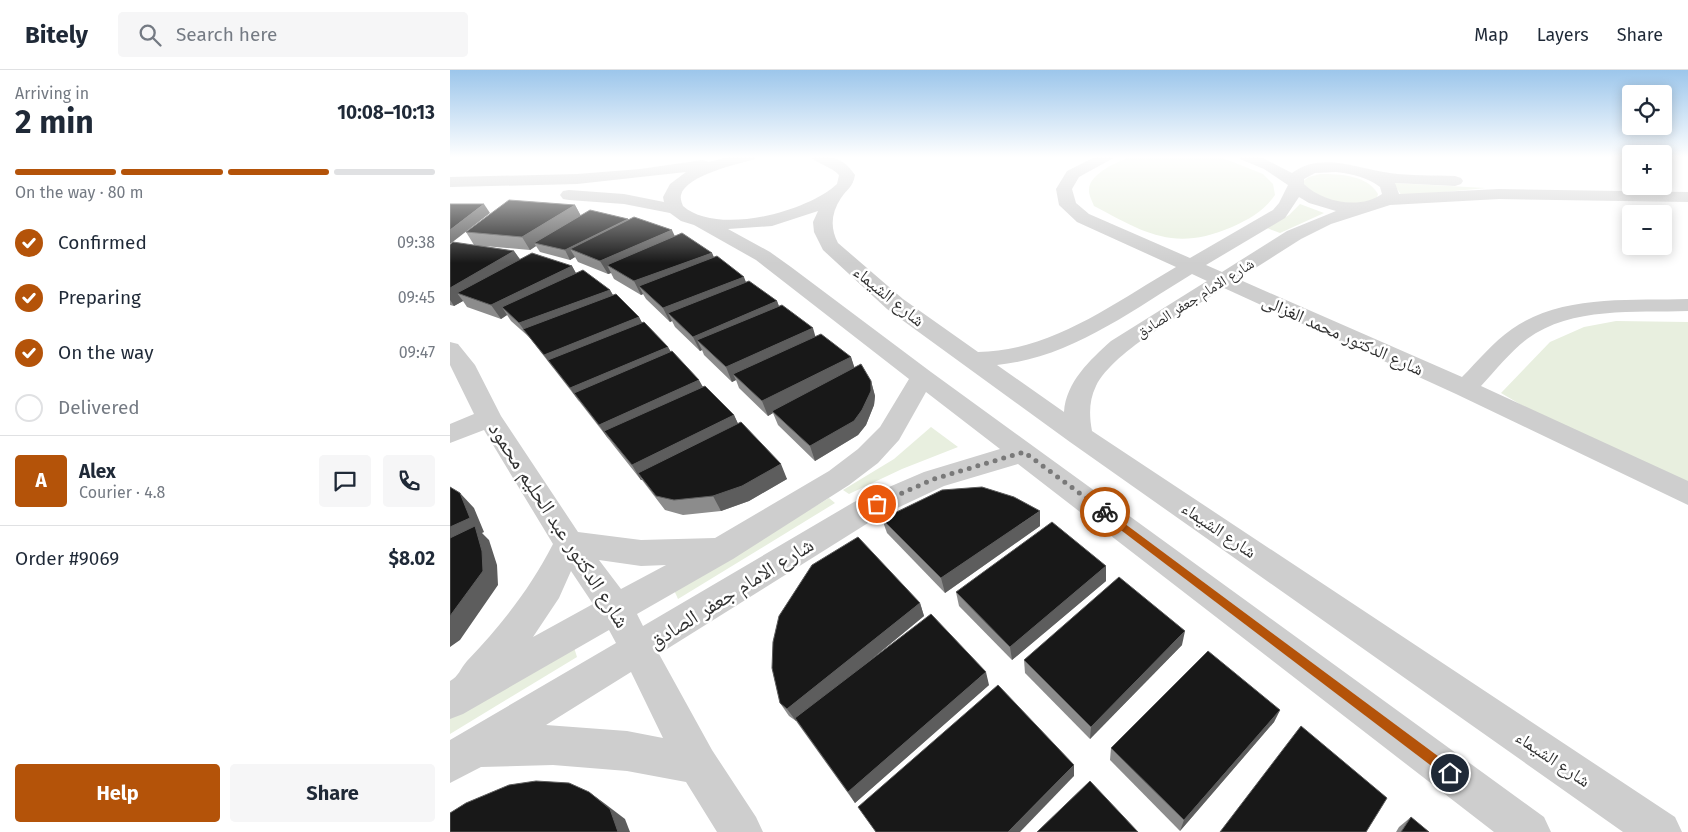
<!DOCTYPE html>
<meta charset="utf-8">
<style>
body{margin:0;font-family:"Fira Sans","Noto Naskh Arabic",sans-serif;background:#f6f6f7;color:#1f2937;height:100vh;display:flex;flex-direction:column;font-size:19px;white-space:nowrap}
*{box-sizing:border-box;margin:0}
p{font-size:16px;color:#747a83}
.icon{flex:none;width:28px;height:28px;fill:none;stroke:currentColor;stroke-width:2;stroke-linecap:round;stroke-linejoin:round}
.map{position:relative;flex:1;overflow:hidden}
.drawer{display:flex;flex-direction:column;background:#fff;width:450px}
.drawer>*{flex:none}
.fabs{position:absolute;left:1172px;top:15px;display:grid;gap:10px}
.fabs a{display:grid;place-items:center;width:50px;height:50px;border-radius:5px;background:#fff;box-shadow:0 2px 12px #0003;font-size:25px}
.pin{position:absolute;display:grid;place-items:center;width:42px;height:42px;color:#fff;margin:-21px;border:2px solid #fff;border-radius:50%;box-shadow:0 1px 5px #0007}
.courier{position:absolute;display:grid;place-items:center;width:50px;height:50px;margin:-25px;border:4px solid #b45309;border-radius:50%;background:#fff;color:#222;box-shadow:0 1px 6px #0007}
.overview em{font-style:normal;font-weight:700}
.overview div{display:flex;flex-direction:column-reverse}
.overview{display:flex;align-items:center;justify-content:space-between;height:85px;padding:0 15px}
h1{font-size:32px;font-weight:700;line-height:38px}
.bar{display:grid;grid-template-columns:repeat(4,1fr);gap:8px 5px;align-content:center;height:60px;padding:0 15px}
.bar i{height:6px;border-radius:4px;background:#e0e1e3}
.bar .active{background:#b45309}
.bar p{grid-column:span 4}
.line{display:flex;align-items:center;gap:12px;padding:0 15px;border-top:1px solid #e0e1e3}
.line div{flex:1}
.round{display:grid;place-items:center;flex:none;width:52px;height:52px;border-radius:5px;background:#f6f6f7}
ol{padding:0 15px;list-style:none}
li{display:flex;align-items:center;gap:15px;height:55px}
li p{margin-inline-start:auto}
li .icon{padding:5px;border-radius:50%;background:#b45309;color:#fff;stroke-width:4}
li:last-child{color:#747a83}
li i{width:28px;height:28px;border:2px solid #e0e1e3;border-radius:50%}
.cta{display:flex;gap:10px;margin-top:auto;padding:10px 15px}
.cta a{flex:1;height:58px;border-radius:5px;background:#b45309;color:#fff;font-size:20px;font-weight:700;line-height:58px;text-align:center}
.cta a+a{background:#f6f6f7;color:#1f2937}
header{display:flex;align-items:center;gap:30px;box-sizing:border-box;height:70px;padding:0 25px;background:#fff;border-bottom:1px solid #e0e1e3}
header strong{font-size:24px}
nav{display:flex;gap:28px;margin-inline-start:auto;font-size:18px}
.search{width:350px;height:45px;background:#f6f6f7;display:flex;align-items:center;gap:12px;box-sizing:border-box;padding:0 18px;border-radius:5px;color:#747a83;font-size:19px}
main{display:flex;flex:1;min-height:0}
.map>svg:first-child{display:block}
.green{fill:#e8efdf}
.lines{fill:none;stroke-linecap:round;stroke-linejoin:round}
.minor{fill:#cecece;fill-rule:evenodd}
.wall{fill:#8c8c8c}
.shaded-wall{fill:#5d5d5d}
.building{fill:#181818;stroke:#5d5d5d}
.route{fill:#b45309}
.done{stroke:#797979;stroke-width:5;stroke-dasharray:0 9}
.labels{text-anchor:middle;dominant-baseline:central;stroke-width:5;stroke-linejoin:round;paint-order:stroke}
.far-street-label{font-size:15px;fill:#313131;stroke:#fff}
.street-label{font-size:18px;fill:#313131;stroke:#fff}
.near-street-label{font-size:21px;fill:#313131;stroke:#fff}
</style>
<header>
<strong>Bitely</strong>
<div class="search"><svg class="icon" aria-label="search" viewBox="0 0 24 24"><circle cx="10" cy="10" r="6"/><path d="M15 15l6 6"/></svg>Search here</div>
<nav><a>Map</a><a>Layers</a><a>Share</a></nav>
</header>
<main>
<section class="drawer">
<div class="overview"><div><h1>2 min</h1><p>Arriving in</p></div><em>10:08–10:13</em></div>
<div class="bar"><i class="active"></i><i class="active"></i><i class="active"></i><i></i><p>On the way · 80 m</p></div>
<ol>
<li><svg class="icon" aria-label="check" viewBox="0 0 24 24"><path d="M5 12l5 5 9-10"/></svg>Confirmed<p>09:38</p></li>
<li><svg class="icon" aria-label="check" viewBox="0 0 24 24"><path d="M5 12l5 5 9-10"/></svg>Preparing<p>09:45</p></li>
<li><svg class="icon" aria-label="check" viewBox="0 0 24 24"><path d="M5 12l5 5 9-10"/></svg>On the way<p>09:47</p></li>
<li><i></i>Delivered</li>
</ol>
<div class="line" style="height:90px"><b class="round" style="background:#b45309;color:#fff">A</b><div><b>Alex</b><p>Courier · 4.8</p></div><a class="round"><svg class="icon" aria-label="chat" viewBox="0 0 24 24"><path d="M4 5h16v11H9l-5 4z"/></svg></a><a class="round"><svg class="icon" aria-label="phone" viewBox="0 0 24 24"><path d="M5 4h4l2 5-3 2q2 4 5 5l2-3 5 2v4C11 20 4 13 5 4z"/></svg></a></div>
<div class="line" style="height:65px"><div>Order #9069</div><b>$8.02</b></div>
<div class="cta"><a>Help</a><a>Share</a></div>
</section>
<div class="map">
<svg width="1238" height="762" viewBox="0 0 1238 762">
<rect width="100%" height="100%" fill="#fff"/>
<g class="green">
<path d="M684,86H768L813,104L823,114L825,125C814,141 800,149 782,157C724,182 695,163 644,136C642,131 639,125 639,121C638,103 671,90 684,86Z"/>
<path d="M870,104C890,104 917,105 928,124L926,130L916,134L870,131L852,112L859,107Z"/>
<polygon points="943,113 1036,118 952,126"/>
<polygon points="850,134 874,143 830,163 817,158 839,145"/>
<polygon points="1166,251 1238,252 1238,413 1090,346 1051,323 1100,272 1134,257"/>
<polygon points="481,357 508,377 452,399 399,424 393,420 444,389"/>
<polygon points="379,428 385,433 228,529 224,520"/>
<polygon points="122,571 127,587 0,664 0,644"/>
</g>
<g class="lines">
<path class="minor" d="M281,86H308L305,89C288,94 236,105 231,125C230,129 232,133 233,136C267,166 357,142 387,114L389,105C381,96 368,95 360,86C381,86 393,87 405,105C403,117 397,119 391,128C381,143 380,158 388,173L453,229L528,282C602,281 664,233 726,197L627,152L609,135L606,119L617,101L647,86H667L629,107L622,119L626,133L639,144L740,188L823,140L829,133L838,115L814,99L790,89L787,86H809L842,103C872,81 908,99 940,103C961,106 983,105 1005,106L1011,108L1013,111L1011,114L1005,116L945,113L949,124L1049,119L1238,122V132L1049,129L940,135L881,154L851,169L788,209L1012,307C1028,291 1043,272 1062,259C1112,224 1180,231 1238,229V241C1185,243 1122,236 1077,269C1060,282 1046,300 1031,316L1238,411V435L1006,324L774,218C739,241 665,279 646,316C639,330 639,345 642,361L1225,747L1232,762H1173L620,372L437,239L373,180L364,162L363,152L368,141L322,156L278,159L320,182L341,197L481,302L1094,747L1101,762H1044L568,394L494,416L426,448L209,584L262,680L306,747L313,762H267L236,712L177,701L103,695L31,697L0,713V670L166,573L159,560L13,644L0,649V611C9,606 10,599 17,591C52,554 80,519 103,474L34,360L0,373V354L24,344L0,295V272L8,274L25,295L51,346L128,462L191,470L265,468L379,401L408,379L430,357L459,309L306,190L244,155L231,151L220,143L174,134L119,130L113,129L110,125L113,121L119,120L174,124L214,132L213,127L220,114L236,102L127,114L0,117V107L127,104L190,99L253,90L259,92ZM886,102C902,104 917,107 930,117L932,124C910,140 872,132 854,114V109L865,103ZM849,127L859,133L886,141L837,161L772,202L756,195L835,148ZM742,204L757,211L661,271C640,290 616,312 614,342L547,295C620,288 681,241 742,204ZM476,322L550,379L474,402L404,432L193,556L187,544L283,489L399,415L428,393L449,370ZM149,490L191,496L216,495L171,519ZM121,501L143,534L83,567L109,528ZM181,602L213,668L177,661L96,655Z"/>
</g>
<g class="wall">
<polygon points="125,135 131,146 178,149 179,150 225,166 262,183 264,188 296,212 327,231 329,236 366,267 401,287 404,298 421,311 425,326 424,335 416,355 408,365 365,391 328,355 323,343 318,346 289,318 286,310 282,312 254,285 252,280 250,281 225,257 222,251 220,252 196,229 193,224 191,225 164,209 161,203 158,204 128,192 125,187 120,190 90,182 86,176 80,180 34,176 64,181 70,189 122,196 126,204 160,220 163,225 189,247 192,253 218,277 221,282 253,317 284,345 288,354 337,409 299,431 271,441 233,445 215,440 192,410 191,410 164,376 79,267 61,251 57,245 51,249 17,237 13,231 4,236 0,235 0,175 24,175 16,162"/>
<polygon points="432,449 590,456 495,523 437,463"/>
<polygon points="656,496 656,511 562,590 509,536 506,522"/>
<polygon points="470,533 474,546 427,585 539,615 405,733 346,651 339,646 330,633"/>
<polygon points="732,575 640,669 575,603 574,590"/>
<polygon points="830,640 824,652 730,761 660,690 661,678"/>
<polygon points="961,747 979,762 946,762 949,757"/>
</g>
<g class="shaded-wall">
<polygon points="34,134 40,143 0,174 0,160"/>
<polygon points="125,135 132,148 84,173 86,176 80,180 72,167"/>
<polygon points="178,149 183,158 120,179 125,187 120,190 115,180"/>
<polygon points="222,160 228,173 157,195 161,203 158,204 150,191"/>
<polygon points="64,181 73,194 7,223 13,231 4,236 0,230 0,218"/>
<polygon points="262,183 268,196 189,216 193,224 191,225 184,211"/>
<polygon points="122,196 130,210 52,237 57,245 51,249 41,235"/>
<polygon points="294,207 299,220 218,243 222,251 220,252 213,238"/>
<polygon points="160,220 168,234 73,259 79,267 69,253"/>
<polygon points="327,231 332,245 247,270 252,280 250,281 243,267"/>
<polygon points="189,247 197,262 98,290 104,299 94,285"/>
<polygon points="363,258 367,272 283,304 286,310 282,312 276,297"/>
<polygon points="218,277 226,291 124,323 130,333 120,318"/>
<polygon points="401,287 406,302 322,341 323,343 318,346 312,331"/>
<polygon points="249,310 257,324 154,361 159,370 149,355"/>
<polygon points="421,311 425,326 424,335 416,355 408,365 365,391 360,376"/>
<polygon points="284,345 291,360 188,403 192,410 191,410 182,395"/>
<polygon points="331,394 337,409 299,431 271,441 263,426"/>
<polygon points="10,423 24,438 34,462 32,463 39,470 47,495 48,515 10,570 0,577 0,457"/>
<polygon points="590,441 590,456 495,523 491,508"/>
<polygon points="656,496 656,511 562,590 560,577"/>
<polygon points="470,533 474,546 346,651 337,639"/>
<polygon points="735,561 732,575 640,669 641,657"/>
<polygon points="536,602 539,615 405,733 398,722"/>
<polygon points="830,640 824,652 730,761 734,750"/>
<polygon points="624,695 624,706 570,762 558,762"/>
<polygon points="139,722 154,733 175,749 180,762 168,762"/>
</g>
<g class="building">
<polygon points="59,130 125,135 72,167 16,162"/>
<polygon points="0,134 34,134 0,160"/>
<polygon points="140,140 178,149 115,180 84,173"/>
<polygon points="184,147 222,160 150,191 120,179"/>
<polygon points="232,163 262,183 184,211 157,195"/>
<polygon points="3,172 64,181 0,218 0,175"/>
<polygon points="82,183 122,196 41,235 7,223"/>
<polygon points="267,186 294,207 213,238 189,216"/>
<polygon points="133,200 160,220 69,253 52,237"/>
<polygon points="299,211 327,231 243,267 218,243"/>
<polygon points="166,224 189,247 94,285 73,259"/>
<polygon points="332,235 363,258 276,297 247,270"/>
<polygon points="194,252 218,277 120,318 98,290"/>
<polygon points="371,264 401,287 312,331 283,304"/>
<polygon points="222,281 249,310 149,355 124,323"/>
<polygon points="411,294 421,311 421,321 412,340 404,351 360,376 322,341"/>
<polygon points="255,316 284,345 182,395 154,361"/>
<polygon points="291,352 331,394 292,416 263,426 224,430 206,426 188,403"/>
<polygon points="0,417 10,423 20,448 0,457"/>
<polygon points="532,417 564,427 590,441 491,508 432,449 492,420"/>
<polygon points="602,452 656,496 560,577 506,522"/>
<polygon points="25,456 32,481 33,501 0,546 0,468"/>
<polygon points="408,467 470,533 337,639 330,633 322,598 323,572 329,546 362,495"/>
<polygon points="669,507 735,561 641,657 574,590"/>
<polygon points="481,544 536,602 398,722 345,648"/>
<polygon points="758,581 830,640 734,750 661,678"/>
<polygon points="548,615 624,695 558,762 426,762 408,737"/>
<polygon points="851,656 937,728 916,762 770,762"/>
<polygon points="86,711 119,713 139,722 160,739 168,762 0,762 0,743 16,733 59,715"/>
<polygon points="640,711 688,762 587,762"/>
<polygon points="961,747 979,762 951,762"/>
</g>
<linearGradient id="sky" x2="0" y2="1"><stop stop-color="#9cc6eb"/><stop offset="0.45" stop-color="#fff"/><stop offset="1" stop-color="#fff" stop-opacity="0"/></linearGradient>
<rect width="1238" height="193" fill="url(#sky)"/>
<polygon class="route" points="655,439 1004,698 1006,703 1004,707 1000,709 996,707 651,445 650,442"/>
<g class="lines">
<polyline class="done" points="427,434 484,409 574,382 655,442"/>
</g>
<g class="labels">
<g class="far-street-label">
<text transform="translate(745 228) rotate(-32)">شارع الامام جعفر الصادق</text>
</g>
<g class="street-label">
<text transform="translate(439 226) rotate(39)">شارع الشيماء</text>
<text transform="translate(893 265) rotate(24)">شارع الدكتور محمد الغزالى</text>
<text transform="translate(769 460) rotate(34)">شارع الشيماء</text>
<text transform="translate(1103 689) rotate(34)">شارع الشيماء</text>
</g>
<g class="near-street-label">
<text transform="translate(109 455) rotate(57)">شارع الدكتور عبد الحليم محمود</text>
<text transform="translate(281 523) rotate(-32)">شارع الامام جعفر الصادق</text>
</g>
</g>
</svg>
<div class="fabs">
<a><svg class="icon" aria-label="locate" viewBox="0 0 24 24"><circle cx="12" cy="12" r="6"/><path d="M12 2v4M12 18v4M2 12h4M18 12h4"/></svg></a>
<a>+</a>
<a>−</a>
</div>
<div class="pin" style="left:427px;top:434px;background:#ea580c"><svg class="icon" aria-label="bag" viewBox="0 0 24 24"><path d="M5 8h14l-1 12H6zM9 8a3 3 0 0 1 6 0"/></svg></div>
<div class="pin" style="left:1000px;top:703px;background:#1f2937"><svg class="icon" aria-label="home" viewBox="0 0 24 24"><path d="M3 11l9-7 9 7M6 9v11h12V9"/></svg></div>
<div class="courier" style="left:655px;top:442px"><svg class="icon" aria-label="bike" viewBox="0 0 24 24"><circle cx="6" cy="16" r="4"/><circle cx="18" cy="16" r="4"/><path d="M6 16l4-8h5l3 8M10 8l3 8H6M13 5h3"/></svg></div>
</div>
</main>
